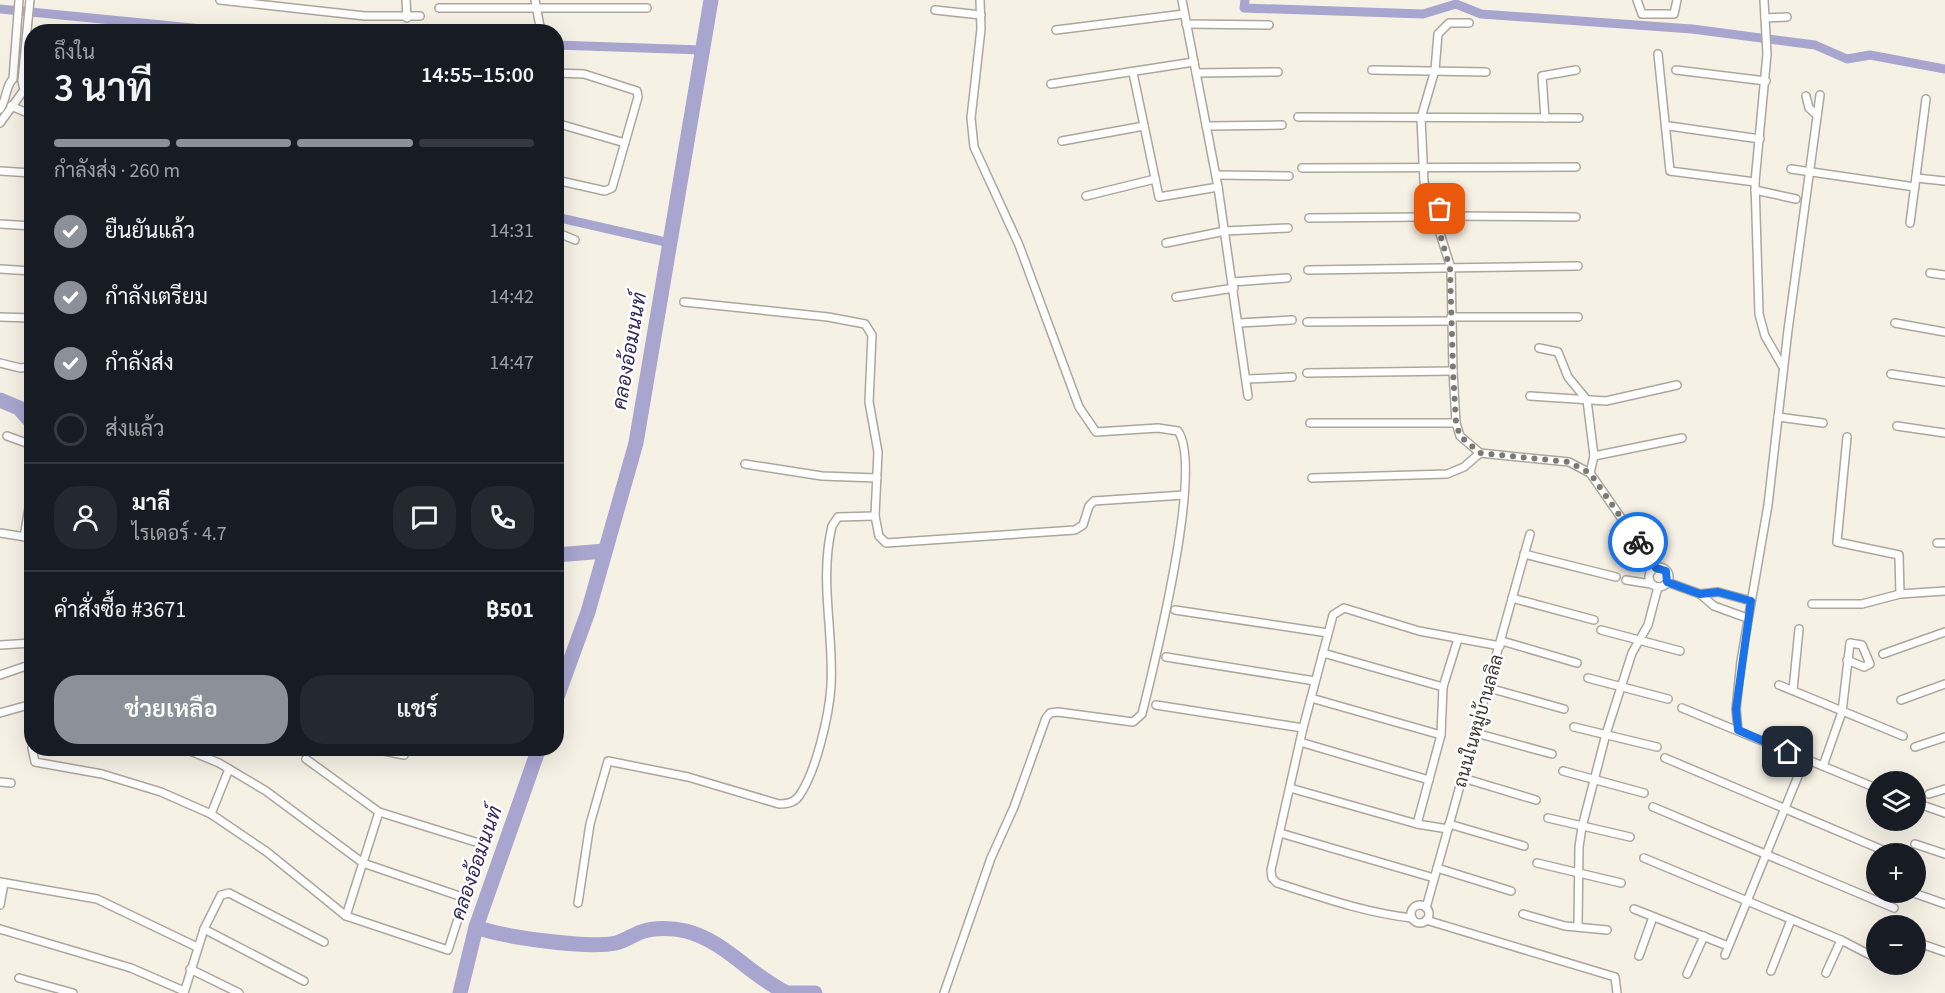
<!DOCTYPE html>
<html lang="th">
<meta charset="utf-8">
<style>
body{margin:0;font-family:"Source Sans 3",Sarabun,sans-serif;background:#242831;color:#f1f3f6;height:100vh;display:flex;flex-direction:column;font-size:22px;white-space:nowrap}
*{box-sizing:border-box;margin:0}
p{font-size:20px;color:#9ea1a6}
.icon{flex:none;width:33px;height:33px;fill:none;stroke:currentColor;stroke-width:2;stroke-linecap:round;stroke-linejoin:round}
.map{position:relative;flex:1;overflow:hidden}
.details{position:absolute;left:24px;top:24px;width:540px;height:732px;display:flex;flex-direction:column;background:#171b24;border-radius:24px;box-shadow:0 6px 24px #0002}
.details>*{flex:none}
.fabs{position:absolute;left:1866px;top:771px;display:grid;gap:12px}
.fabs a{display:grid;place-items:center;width:60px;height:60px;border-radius:50%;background:#171b24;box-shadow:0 6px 24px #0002;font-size:30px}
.pin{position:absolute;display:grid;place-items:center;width:51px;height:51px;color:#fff;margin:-26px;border-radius:12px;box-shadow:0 3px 9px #0006}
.courier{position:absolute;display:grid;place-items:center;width:60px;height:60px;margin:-30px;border:4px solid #1a73e8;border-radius:50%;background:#fff;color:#222;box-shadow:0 2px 8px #0007}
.summary em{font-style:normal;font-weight:600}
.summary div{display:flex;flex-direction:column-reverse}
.summary{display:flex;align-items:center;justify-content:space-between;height:102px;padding:0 30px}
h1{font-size:39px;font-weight:600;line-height:45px}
.bar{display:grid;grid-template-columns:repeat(4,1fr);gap:9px 6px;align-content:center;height:72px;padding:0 30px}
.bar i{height:8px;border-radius:4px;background:#363941}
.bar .on{background:#8c9099}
.bar p{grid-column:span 4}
.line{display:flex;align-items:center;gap:15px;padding:0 30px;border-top:2px solid #363941}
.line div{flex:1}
.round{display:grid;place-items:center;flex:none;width:63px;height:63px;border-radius:24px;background:#242831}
ol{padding:0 30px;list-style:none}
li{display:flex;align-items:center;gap:18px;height:66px}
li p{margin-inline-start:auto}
li .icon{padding:6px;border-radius:50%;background:#8c9099;color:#fff;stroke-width:4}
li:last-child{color:#9ea1a6}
li i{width:33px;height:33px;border:3px solid #363941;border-radius:50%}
.action{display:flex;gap:12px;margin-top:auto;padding:12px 30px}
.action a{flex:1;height:69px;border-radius:24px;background:#8c9099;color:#fff;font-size:24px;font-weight:600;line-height:69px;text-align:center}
.action a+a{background:#242831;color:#f1f3f6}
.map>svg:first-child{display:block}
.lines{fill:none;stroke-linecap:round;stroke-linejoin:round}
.canal{stroke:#a8a5cf;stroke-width:9}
.river{stroke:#a8a5cf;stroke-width:15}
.minor-casing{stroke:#aca79c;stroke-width:10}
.minor{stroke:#fff;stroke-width:7}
.done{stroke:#7c7973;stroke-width:6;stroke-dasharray:0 10.8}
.route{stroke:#1a73e8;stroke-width:8}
.labels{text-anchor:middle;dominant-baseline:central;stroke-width:5;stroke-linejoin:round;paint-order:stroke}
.street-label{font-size:18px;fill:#3b3935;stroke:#fff}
.water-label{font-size:20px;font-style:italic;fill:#32295d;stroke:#fff}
</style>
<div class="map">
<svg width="1945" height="993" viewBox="0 0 1945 993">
<rect width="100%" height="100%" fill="#f6f1e5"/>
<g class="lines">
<g class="canal">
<polyline points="1245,0 1244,8 1423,14 1456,4 1481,14 1692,29 1815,45 1847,59 1870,55 1945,69"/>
<polyline points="0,9 233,32"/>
<polyline points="556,45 702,50"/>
<polyline points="556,217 670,243"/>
</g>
<g class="river">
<polyline points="0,400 19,408 32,423"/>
<polyline points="556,555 605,551"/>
<polyline points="556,700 588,612 636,443 711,0"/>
<path d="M476,927C503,937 587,949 616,943C624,941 633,935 641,932C654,927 673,928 686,931C725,941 752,977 787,993"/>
<polyline points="460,993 476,927 539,748"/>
<polyline points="791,993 815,993"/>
</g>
<defs>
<g id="minor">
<polyline points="220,0 365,16 420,16"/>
<polyline points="406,0 407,18"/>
<polyline points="535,0 541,32"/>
<polyline points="1182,0 1218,187 1248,396"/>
<polyline points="1637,0 1642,14 1674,14 1677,0"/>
<polyline points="1764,0 1767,54 1755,182 1759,314 1765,336 1783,367"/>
<polyline points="439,8 647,8"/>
<polyline points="935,10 981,15"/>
<polyline points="1765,18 1787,17"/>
<polyline points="1186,24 1269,25"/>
<polyline points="1056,30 1184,14"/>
<polyline points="142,31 144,32"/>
<polyline points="1658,54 1670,171 1755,182"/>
<polyline points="1372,70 1486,72"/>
<polyline points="1676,70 1766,81"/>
<polyline points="556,73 584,74 637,91 638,97 612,188 605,191 556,180"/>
<polyline points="1133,73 1159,197 1218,187"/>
<polyline points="1196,73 1278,72"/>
<polyline points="1051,84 1194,62"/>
<polyline points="1806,96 1809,108 1817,115"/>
<polyline points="11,106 32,115"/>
<path d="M0,109C7,100 5,86 13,79L19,0"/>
<polyline points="1298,117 1579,118"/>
<polyline points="1545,118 1542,76 1576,70"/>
<polyline points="0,123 24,90 22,81 30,0"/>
<polyline points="556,123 625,143"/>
<polyline points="1206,126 1282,125"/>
<polyline points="1669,126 1760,139"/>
<polyline points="1062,141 1144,126"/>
<polyline points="1302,168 1576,167"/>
<polyline points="1791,169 1915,187"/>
<polyline points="0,171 32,173"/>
<polyline points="1216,175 1289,176"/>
<polyline points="1916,178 1945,181"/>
<polyline points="1755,190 1796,199"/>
<polyline points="1086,196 1155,179"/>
<circle cx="1433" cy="216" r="9"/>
<polyline points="1430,207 1424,182 1421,118 1435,70 1438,34 1449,23 1469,23"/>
<polyline points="1443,216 1576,217"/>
<polyline points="1309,218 1424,217"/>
<polyline points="1910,223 1926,99"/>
<polyline points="0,224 32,226"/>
<polyline points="1437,224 1451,268 1453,371 1456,423 1460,436 1480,453 1569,462 1590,473 1656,568"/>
<polyline points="556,232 575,240"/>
<polyline points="1166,243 1225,231 1288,228"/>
<polyline points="0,269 32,271"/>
<polyline points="1308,270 1578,266"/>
<polyline points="1930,273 1945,275"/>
<polyline points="1233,282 1287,278"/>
<polyline points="1176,297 1234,288"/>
<polyline points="684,302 828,317 865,324 872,335 869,402 878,452 875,516 879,536 886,543 1075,530 1083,525 1089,506 1094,501 1184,495"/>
<polyline points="0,317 32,318"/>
<polyline points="1451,317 1578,317"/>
<polyline points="1307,322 1451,321"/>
<polyline points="1239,323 1292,320"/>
<polyline points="1895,323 1945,332"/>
<polyline points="1539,348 1558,352 1568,377 1587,400 1594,456 1590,473"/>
<polyline points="0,363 20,368 28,367 32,363"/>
<polyline points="1307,373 1453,371"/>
<polyline points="1891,374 1945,382"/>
<polyline points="1247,379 1292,377"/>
<polyline points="1530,396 1606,401 1677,385"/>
<polyline points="1778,417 1823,423"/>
<polyline points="1310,423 1456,423"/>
<polyline points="1897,426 1945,433"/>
<polyline points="7,436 32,445"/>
<polyline points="1847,437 1837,542 1899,555 1900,594"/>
<polyline points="1594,456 1682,438"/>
<polyline points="745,464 822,476 877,478"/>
<polyline points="1312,478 1447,474 1464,467 1480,453"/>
<polyline points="0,533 32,538"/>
<polyline points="24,537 32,490"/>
<polyline points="1937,543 1945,543"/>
<polyline points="1524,554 1616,577"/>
<circle cx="1659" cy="577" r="10"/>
<polyline points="1626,580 1651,584"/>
<polyline points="1667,582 1700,594 1714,606 1747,618"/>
<polyline points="1700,594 1718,592 1751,601"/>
<polyline points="1512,598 1594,620"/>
<polyline points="1812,604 1862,604 1900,594 1945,591"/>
<polyline points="1175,610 1328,633"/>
<polyline points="1601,630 1680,651"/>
<polyline points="1502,641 1577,663"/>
<polyline points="0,645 32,643"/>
<polyline points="1323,653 1443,687"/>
<polyline points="1883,654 1945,632"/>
<polyline points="1166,657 1315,681"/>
<polyline points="0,675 32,664"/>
<polyline points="1588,678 1668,699"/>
<polyline points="1779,685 1903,736"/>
<polyline points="1489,688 1564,709"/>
<polyline points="1793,690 1799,629"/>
<polyline points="1311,698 1441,735"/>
<polyline points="1901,700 1945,684"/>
<polyline points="1156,705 1303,728"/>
<polyline points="1682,708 1876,788"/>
<polyline points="0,713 32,704"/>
<polyline points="1574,727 1657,747"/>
<polyline points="1738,730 1736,709 1741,661 1768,505 1788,330 1820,95"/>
<polyline points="1476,733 1552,754"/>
<polyline points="1300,742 1429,780"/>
<polyline points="1915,747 1945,737"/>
<polyline points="32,748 35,762 102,774 161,792 211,814 267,852 346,916 448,950 482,844 379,812 306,759"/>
<polyline points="183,748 219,763 266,791 363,863 465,898"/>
<polyline points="369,748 404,755"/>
<polyline points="1665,758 1892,854"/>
<polyline points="1823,766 1842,712 1850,643 1862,645 1870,664 1864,667 1847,660"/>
<polyline points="1563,771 1644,793"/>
<polyline points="1463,778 1536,800"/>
<polyline points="0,782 11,783"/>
<polyline points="1290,788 1417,824"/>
<polyline points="1929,794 1945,789"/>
<polyline points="1916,803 1945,813"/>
<polyline points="1653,807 1894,908"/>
<polyline points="211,814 229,769"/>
<polyline points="1548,818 1630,837"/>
<polyline points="1449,824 1524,846"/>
<polyline points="1448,829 1417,824 1441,735 1443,687 1458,639"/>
<polyline points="1280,833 1434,878"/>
<polyline points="1915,844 1945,854"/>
<polyline points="1644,858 1841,940 1876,958"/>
<polyline points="1537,863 1621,883"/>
<polyline points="1437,868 1511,891"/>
<polyline points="0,882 97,899 197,947"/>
<polyline points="1911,892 1945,904"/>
<path d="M578,903L590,824L608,761L688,777L779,804C787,804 794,803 799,796C816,772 829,716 831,686C834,632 819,581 832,526L838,517L875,516"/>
<polyline points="0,905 4,883"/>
<circle cx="1420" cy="914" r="9"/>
<polyline points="1426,908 1530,534"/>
<polyline points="1634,909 1728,946"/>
<polyline points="1523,914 1565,926 1607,930"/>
<polyline points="346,916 379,812"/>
<path d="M1412,918C1366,913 1321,897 1277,883L1272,878L1271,870L1303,728L1333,615L1344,608L1419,631L1500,646"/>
<polyline points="1426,920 1615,977 1617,993"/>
<polyline points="1578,925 1579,847 1582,827 1606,734 1632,653 1648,625 1658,587"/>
<polyline points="0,929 131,968 184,991"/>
<polyline points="204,929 221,895 229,893 324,942"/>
<polyline points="1916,942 1945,952"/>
<polyline points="1725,955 1805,759"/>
<polyline points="1639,956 1653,917"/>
<polyline points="190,969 239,993"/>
<polyline points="1771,971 1791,920"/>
<polyline points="1826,973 1841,940"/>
<polyline points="1687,974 1704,936"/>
<polyline points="19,978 73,993"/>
<polyline points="184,993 204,929 304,981"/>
<path d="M944,993L991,858L1014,807L1046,718L1050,713L1058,712L1133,722L1142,714C1154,665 1204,468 1178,431L1158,428L1096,432L1079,407L1019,245L974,147L971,118L981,29L980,0"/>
</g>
</defs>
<use href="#minor" class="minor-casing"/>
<use href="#minor" class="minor"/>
</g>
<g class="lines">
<polyline class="done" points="1440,209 1443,216 1437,224 1450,268 1453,371 1456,423 1460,436 1480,453 1569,462 1590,473 1638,542"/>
<polyline class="route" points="1638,542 1656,568 1666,571 1667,582 1700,594 1718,592 1751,601 1736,709 1738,730 1788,752"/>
</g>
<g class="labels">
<g class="street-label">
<text transform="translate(1479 721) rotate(-74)">ถนนในหมู่บ้านลลิล</text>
</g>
<g class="water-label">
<text transform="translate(630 351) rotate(-80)">คลองอ้อมนนท์</text>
<text transform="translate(477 863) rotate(-71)">คลองอ้อมนนท์</text>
</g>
</g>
</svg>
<div class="fabs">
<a><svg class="icon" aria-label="layers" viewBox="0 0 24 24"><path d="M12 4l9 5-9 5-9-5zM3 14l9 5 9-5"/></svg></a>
<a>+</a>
<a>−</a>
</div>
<div class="pin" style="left:1440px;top:209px;background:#ea580c"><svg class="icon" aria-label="bag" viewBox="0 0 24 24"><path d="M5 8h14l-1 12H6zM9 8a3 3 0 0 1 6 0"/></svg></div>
<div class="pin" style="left:1788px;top:752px;background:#1f2937"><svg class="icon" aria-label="home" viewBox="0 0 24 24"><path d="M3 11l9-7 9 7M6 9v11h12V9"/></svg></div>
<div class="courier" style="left:1638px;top:542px"><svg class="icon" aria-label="bike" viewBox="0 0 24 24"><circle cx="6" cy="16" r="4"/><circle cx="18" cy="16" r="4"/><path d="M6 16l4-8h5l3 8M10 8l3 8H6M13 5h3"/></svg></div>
<section class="details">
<div class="summary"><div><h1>3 นาที</h1><p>ถึงใน</p></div><em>14:55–15:00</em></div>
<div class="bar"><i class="on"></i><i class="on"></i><i class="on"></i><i></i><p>กำลังส่ง · 260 m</p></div>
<ol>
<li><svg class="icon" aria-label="check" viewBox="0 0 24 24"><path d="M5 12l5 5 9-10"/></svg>ยืนยันแล้ว<p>14:31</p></li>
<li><svg class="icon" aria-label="check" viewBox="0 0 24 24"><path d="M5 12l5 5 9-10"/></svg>กำลังเตรียม<p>14:42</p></li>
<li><svg class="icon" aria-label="check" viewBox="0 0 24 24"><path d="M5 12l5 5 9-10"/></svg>กำลังส่ง<p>14:47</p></li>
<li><i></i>ส่งแล้ว</li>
</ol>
<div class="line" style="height:108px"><a class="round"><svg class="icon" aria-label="person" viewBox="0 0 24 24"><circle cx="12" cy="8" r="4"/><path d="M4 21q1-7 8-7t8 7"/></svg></a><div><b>มาลี</b><p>ไรเดอร์ · 4.7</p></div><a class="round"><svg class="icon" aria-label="chat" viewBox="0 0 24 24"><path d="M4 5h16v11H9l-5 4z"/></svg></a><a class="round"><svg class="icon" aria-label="phone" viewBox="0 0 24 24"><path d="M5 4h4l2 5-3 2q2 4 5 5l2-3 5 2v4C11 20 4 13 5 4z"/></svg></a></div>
<div class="line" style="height:78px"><div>คำสั่งซื้อ #3671</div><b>฿501</b></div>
<div class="action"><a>ช่วยเหลือ</a><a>แชร์</a></div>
</section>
</div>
